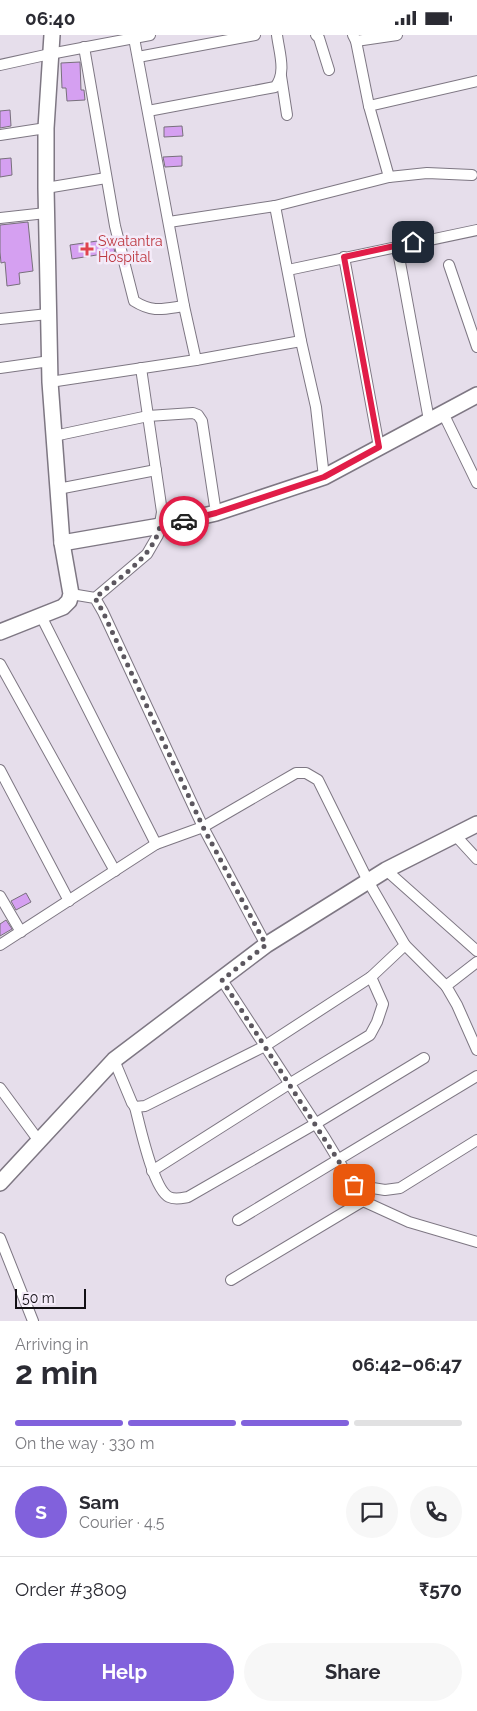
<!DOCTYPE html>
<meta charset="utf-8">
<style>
body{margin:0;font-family:Raleway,sans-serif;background:#f7f7f7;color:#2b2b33;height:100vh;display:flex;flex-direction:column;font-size:19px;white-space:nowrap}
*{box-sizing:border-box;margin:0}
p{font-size:16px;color:#7c7c81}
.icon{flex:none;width:28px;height:28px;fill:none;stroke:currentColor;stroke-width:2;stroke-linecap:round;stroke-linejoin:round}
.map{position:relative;height:1286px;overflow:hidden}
.side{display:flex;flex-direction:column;background:#fff;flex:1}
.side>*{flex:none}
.scale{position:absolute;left:15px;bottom:12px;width:71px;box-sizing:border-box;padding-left:5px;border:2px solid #120f14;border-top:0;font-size:14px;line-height:18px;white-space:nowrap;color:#120f14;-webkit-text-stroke:4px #f4ebf9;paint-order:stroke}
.pin{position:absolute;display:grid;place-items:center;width:42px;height:42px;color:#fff;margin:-21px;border-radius:10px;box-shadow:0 2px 8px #0006}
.courier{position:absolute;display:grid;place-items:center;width:50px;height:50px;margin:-25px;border:4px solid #e11d48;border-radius:50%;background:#fff;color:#222;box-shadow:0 1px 6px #0007}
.overview em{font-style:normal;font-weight:700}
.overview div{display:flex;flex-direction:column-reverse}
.overview{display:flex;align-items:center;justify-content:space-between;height:85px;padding:0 15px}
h1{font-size:32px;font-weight:700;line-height:38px}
.bar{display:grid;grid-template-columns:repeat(4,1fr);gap:8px 5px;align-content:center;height:60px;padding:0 15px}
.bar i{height:6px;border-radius:4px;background:#e1e1e2}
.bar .on{background:#8161dc}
.bar p{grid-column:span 4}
.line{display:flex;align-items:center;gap:12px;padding:0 15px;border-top:1px solid #e1e1e2}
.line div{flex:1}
.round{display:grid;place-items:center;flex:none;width:52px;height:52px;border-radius:26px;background:#f7f7f7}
.button{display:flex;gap:10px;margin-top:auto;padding:10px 15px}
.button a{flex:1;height:58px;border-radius:30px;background:#8161dc;color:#fff;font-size:20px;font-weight:700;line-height:58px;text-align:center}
.button a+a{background:#f7f7f7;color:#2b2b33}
.status{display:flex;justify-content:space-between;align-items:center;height:35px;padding:0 25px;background:#fff;direction:ltr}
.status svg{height:14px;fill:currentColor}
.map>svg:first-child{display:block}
.building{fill:#d5a0f1;stroke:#78707c}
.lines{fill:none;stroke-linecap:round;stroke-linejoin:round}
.street-casing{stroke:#7e7783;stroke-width:12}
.secondary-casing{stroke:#7e7783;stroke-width:18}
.street{stroke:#fff;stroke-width:10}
.secondary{stroke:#fff;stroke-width:15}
.done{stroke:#5c575f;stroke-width:5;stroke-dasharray:0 9}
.route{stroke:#e11d48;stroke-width:6}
.health-dot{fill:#e0444e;stroke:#f4ebf9;stroke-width:2}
.labels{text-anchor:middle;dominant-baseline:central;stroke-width:5;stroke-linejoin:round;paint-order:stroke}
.health-label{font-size:14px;fill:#be3a42;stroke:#f4ebf9;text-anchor:start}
</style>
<div class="status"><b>06:40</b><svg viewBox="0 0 49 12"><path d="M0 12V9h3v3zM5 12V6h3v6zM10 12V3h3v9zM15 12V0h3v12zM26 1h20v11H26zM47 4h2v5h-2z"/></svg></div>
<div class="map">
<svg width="477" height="1286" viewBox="0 0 477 1286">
<rect width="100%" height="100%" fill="#e6deeb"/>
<g class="building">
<polygon points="80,27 81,55 84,55 85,65 67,66 66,53 62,53 61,28"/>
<polygon points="10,75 11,91 0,93 0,76"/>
<polygon points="182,91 183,101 164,102 164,92"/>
<polygon points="182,121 182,131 165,132 163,122"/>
<polygon points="11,123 12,140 0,142 0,124"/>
<polygon points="28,187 33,236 19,238 20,249 7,251 5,227 1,228 0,217 0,190"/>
<polygon points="111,204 115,217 72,224 70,210"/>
<polygon points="26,858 31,867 16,875 11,866"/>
<polygon points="6,885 12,894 0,901 0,889"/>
</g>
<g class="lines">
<defs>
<g id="street">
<polyline points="316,0 319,3 329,35"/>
<polyline points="353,0 356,6 369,71 389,142"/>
<polyline points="134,3 184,271 196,325"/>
<polyline points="356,6 397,0"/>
<path d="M84,12L115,191L134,266C153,278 163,274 184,271"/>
<polyline points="138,22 255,0"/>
<polyline points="0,30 50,19 150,0"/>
<polyline points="281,41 287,80"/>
<polyline points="369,71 477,46"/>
<path d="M148,76L275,52C287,38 279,17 277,0"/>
<polyline points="0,100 46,93"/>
<polyline points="46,153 106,143"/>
<polyline points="0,183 46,178"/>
<polyline points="169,187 275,171 389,142 427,138 472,140"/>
<polyline points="397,211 429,385"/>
<polyline points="344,222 379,412"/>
<polyline points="449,230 477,312"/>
<polyline points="288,235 477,195"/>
<polyline points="0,284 48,279"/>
<polyline points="301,306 316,372 324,442"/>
<polyline points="0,333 50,326"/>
<polyline points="50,347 196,325 301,306 275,171"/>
<polyline points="443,378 477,448"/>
<polyline points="54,401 148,381 193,378 198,380 202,386 216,478"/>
<polyline points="58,454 156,435"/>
<polyline points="71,559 95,563 103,577 203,792 266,910"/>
<polyline points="95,563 147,519 158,500 162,477 141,333"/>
<polyline points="41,581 156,809 203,792 296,738 306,738 318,745 368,846 405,910 371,942 265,1011 145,1071 135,1072 132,1068 114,1025"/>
<polyline points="0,629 115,836"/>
<polyline points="0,735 69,866"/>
<polyline points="455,800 477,824"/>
<polyline points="386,835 477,916"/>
<polyline points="0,861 21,897"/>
<polyline points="0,910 156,809"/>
<polyline points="405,910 446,951"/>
<polyline points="477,927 446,951 457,970 477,1015"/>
<polyline points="222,945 325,1103 363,1166"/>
<polyline points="0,1053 39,1106"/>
<path d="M135,1072C140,1091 153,1154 169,1162C175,1165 182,1163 188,1162L315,1089L424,1023"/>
<polyline points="152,1136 289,1049 370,1000 377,987 383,969 371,942"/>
<polyline points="354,1150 385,1155 400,1153 477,1105"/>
<polyline points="238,1185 477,1041"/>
<polyline points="0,1203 33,1286"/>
<polyline points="231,1245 363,1166 409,1187 477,1207"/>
</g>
<g id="secondary">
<polyline points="62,508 160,491 216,478 324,442 477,360"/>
<polyline points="0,597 63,572 69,566 71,559 62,508 50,347 46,153 46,93 52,0"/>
<polyline points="0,1148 114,1025 266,910 386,835 477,789"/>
</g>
</defs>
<use href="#street" class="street-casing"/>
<use href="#secondary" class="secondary-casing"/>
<use href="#street" class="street"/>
<use href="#secondary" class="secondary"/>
</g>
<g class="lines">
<path class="done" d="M184,486L160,491C153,523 118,543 95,563L103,577L203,792L266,910L222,945L354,1150"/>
<polyline class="route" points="184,486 216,478 324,442 379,412 344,222 413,207"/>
</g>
<path class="health-dot" d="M84.5 206.5h5v5h5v5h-5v5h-5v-5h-5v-5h5z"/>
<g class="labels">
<g class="health-label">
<text x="98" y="206">Swatantra<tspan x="98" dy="16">Hospital</tspan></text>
</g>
</g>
</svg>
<div class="scale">50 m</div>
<div class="pin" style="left:354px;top:1150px;background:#ea580c"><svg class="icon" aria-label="bag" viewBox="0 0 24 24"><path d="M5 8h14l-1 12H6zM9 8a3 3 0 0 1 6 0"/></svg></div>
<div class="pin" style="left:413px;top:207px;background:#1f2937"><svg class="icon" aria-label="home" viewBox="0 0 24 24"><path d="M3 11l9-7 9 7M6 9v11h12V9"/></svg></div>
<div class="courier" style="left:184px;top:486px"><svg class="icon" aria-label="car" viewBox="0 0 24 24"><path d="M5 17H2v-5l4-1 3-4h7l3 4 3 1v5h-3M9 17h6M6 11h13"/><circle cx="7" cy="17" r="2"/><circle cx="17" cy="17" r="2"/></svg></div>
</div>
<section class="side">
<div class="overview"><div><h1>2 min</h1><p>Arriving in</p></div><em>06:42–06:47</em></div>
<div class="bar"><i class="on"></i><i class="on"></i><i class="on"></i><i></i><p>On the way · 330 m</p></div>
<div class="line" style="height:90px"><b class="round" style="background:#8161dc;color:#fff">S</b><div><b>Sam</b><p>Courier · 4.5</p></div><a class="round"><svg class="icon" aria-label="chat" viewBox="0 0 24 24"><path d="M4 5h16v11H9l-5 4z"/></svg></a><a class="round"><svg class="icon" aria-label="phone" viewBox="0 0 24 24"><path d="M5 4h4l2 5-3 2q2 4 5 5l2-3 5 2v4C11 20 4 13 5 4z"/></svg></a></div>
<div class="line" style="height:65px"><div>Order #3809</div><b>₹570</b></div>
<div class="button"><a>Help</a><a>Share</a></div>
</section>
